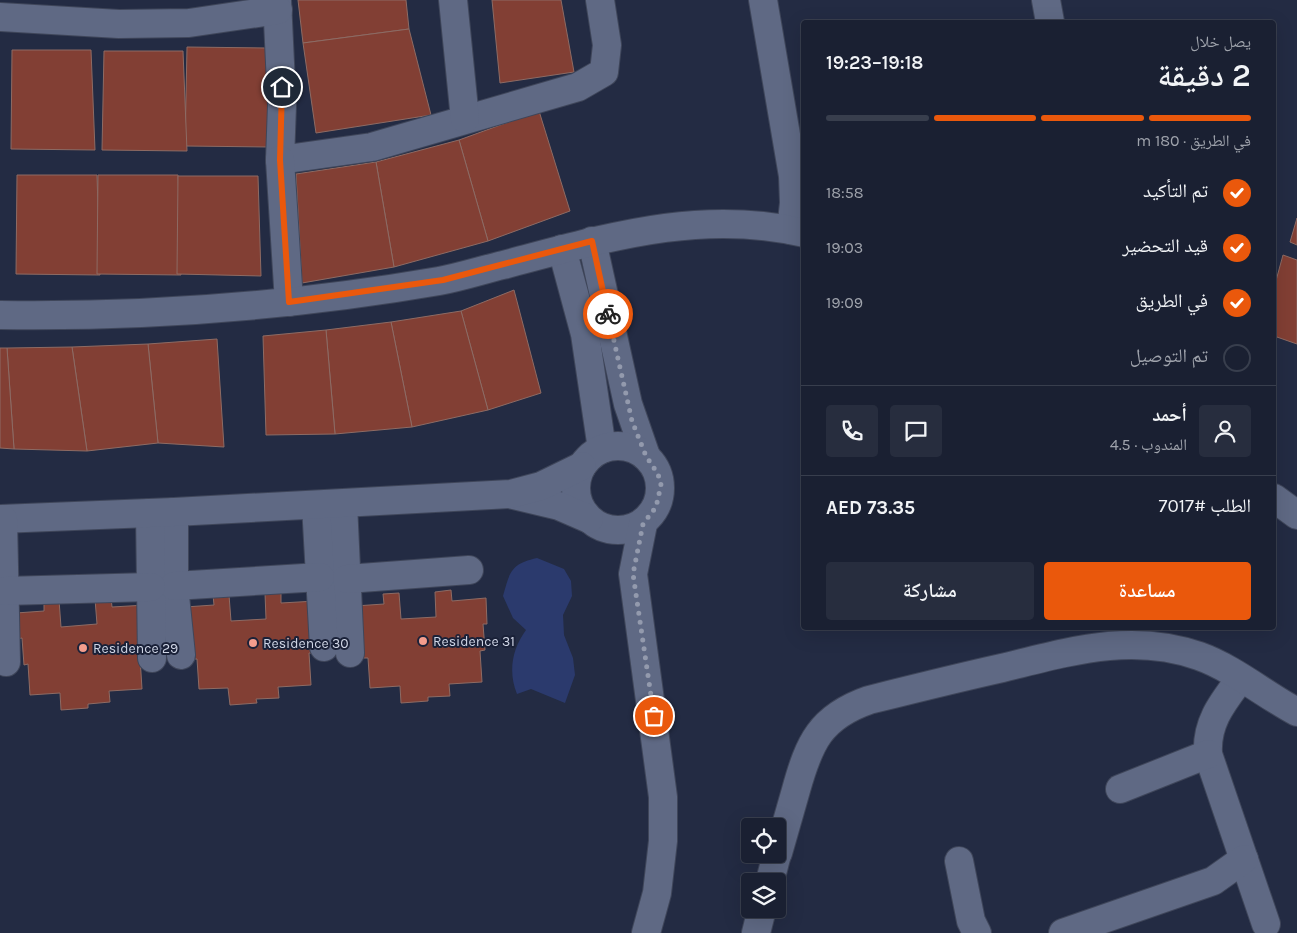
<!DOCTYPE html>
<html lang="ar">
<meta charset="utf-8">
<style>
body{margin:0;font-family:Karla,"Noto Naskh Arabic",sans-serif;background:#272d3e;color:#f1f3f6;direction:rtl;height:100vh;display:flex;flex-direction:column;font-size:19px;white-space:nowrap}
*{box-sizing:border-box;margin:0}
p{font-size:16px;color:#9fa3ac}
.icon{flex:none;width:28px;height:28px;fill:none;stroke:currentColor;stroke-width:2;stroke-linecap:round;stroke-linejoin:round}
.map{position:relative;flex:1;overflow:hidden;direction:ltr}
.side{position:absolute;left:801px;top:20px;width:475px;height:610px;display:flex;flex-direction:column;background:#1a2032;border-radius:5px;box-shadow:0 5px 20px #0002,0 0 0 1px #383e4d;direction:rtl}
.side>*{flex:none}
.buttons{position:absolute;left:741px;top:818px;display:grid;gap:10px}
.buttons a{display:grid;place-items:center;width:45px;height:45px;border-radius:5px;background:#1a2032;box-shadow:0 5px 20px #0002,0 0 0 1px #383e4d;font-size:25px}
.pin{position:absolute;display:grid;place-items:center;width:42px;height:42px;color:#fff;margin:-21px;border:2px solid #fff;border-radius:50%;box-shadow:0 1px 5px #0007}
.courier{position:absolute;display:grid;place-items:center;width:50px;height:50px;margin:-25px;border:4px solid #ea580c;border-radius:50%;background:#fff;color:#222;box-shadow:0 1px 6px #0007}
.head em{font-style:normal;font-weight:600}
.head div{display:flex;flex-direction:column-reverse}
.head{display:flex;align-items:center;justify-content:space-between;height:85px;padding:0 25px}
h1{font-size:32px;font-weight:600;line-height:38px}
.bar{display:grid;grid-template-columns:repeat(4,1fr);gap:8px 5px;align-content:center;height:60px;padding:0 25px}
.bar i{height:6px;border-radius:4px;background:#383e4d}
.bar .on{background:#ea580c}
.bar p{grid-column:span 4}
.line{display:flex;align-items:center;gap:12px;padding:0 25px;border-top:1px solid #383e4d}
.line div{flex:1}
.round{display:grid;place-items:center;flex:none;width:52px;height:52px;border-radius:5px;background:#272d3e}
ol{padding:0 25px;list-style:none}
li{display:flex;align-items:center;gap:15px;height:55px}
li p{margin-inline-start:auto}
li .icon{padding:5px;border-radius:50%;background:#ea580c;color:#fff;stroke-width:4}
li:last-child{color:#9fa3ac}
li i{width:28px;height:28px;border:2px solid #383e4d;border-radius:50%}
.primary-button{display:flex;gap:10px;margin-top:auto;padding:10px 25px}
.primary-button a{flex:1;height:58px;border-radius:5px;background:#ea580c;color:#fff;font-size:20px;font-weight:600;line-height:58px;text-align:center}
.primary-button a+a{background:#272d3e;color:#f1f3f6}
.map>svg:first-child{display:block}
.green{fill:#2b3a6d}
.building{fill:#823f34;stroke:#8d6b64}
.lines{fill:none;stroke-linecap:round;stroke-linejoin:round}
.minor-casing{stroke:#3f465a;stroke-width:30}
.minor{stroke:#5f6984;stroke-width:28}
.done{stroke:#939aad;stroke-width:5;stroke-dasharray:0 9}
.route{stroke:#ea580c;stroke-width:6}
.poi-dot{fill:#f49d8d;stroke:#1a2138;stroke-width:2}
.labels{text-anchor:middle;dominant-baseline:central;stroke-width:4;stroke-linejoin:round;paint-order:stroke}
.poi-label{font-size:14px;fill:#d0d6e6;stroke:#1a2138;text-anchor:start}
</style>
<div class="map">
<svg width="1297" height="933" viewBox="0 0 1297 933">
<rect width="100%" height="100%" fill="#232b43"/>
<path class="green" d="M537,558L564,569L571,581L572,596L563,615L564,635L573,658L575,675L565,703L531,689L517,694C508,672 512,649 526,630L513,618L503,596C510,571 511,564 537,558Z"/>
<g class="building">
<polygon points="298,0 406,0 409,29 303,43"/>
<polygon points="492,0 561,0 574,72 500,83"/>
<polygon points="409,29 431,115 316,133 303,43"/>
<polygon points="187,47 266,48 269,147 185,146"/>
<polygon points="12,50 91,50 95,150 11,149"/>
<polygon points="104,51 183,51 187,151 102,150"/>
<polygon points="539,111 570,211 488,241 459,140"/>
<polygon points="459,140 488,241 394,267 376,162"/>
<polygon points="376,162 394,267 302,283 296,174"/>
<polygon points="17,175 97,175 100,275 16,274"/>
<polygon points="98,175 178,175 181,275 97,274"/>
<polygon points="178,176 258,176 261,276 177,274"/>
<polygon points="1297,218 1297,245 1290,242"/>
<polygon points="1283,255 1297,260 1297,344 1274,336 1274,288"/>
<polygon points="514,290 541,393 488,410 461,311"/>
<polygon points="461,311 488,410 412,427 391,322"/>
<polygon points="391,322 412,427 335,434 326,330"/>
<polygon points="326,330 335,434 266,435 263,336"/>
<polygon points="217,339 224,447 158,443 148,344"/>
<polygon points="148,344 158,443 87,451 72,347"/>
<polygon points="72,347 87,451 14,449 7,348"/>
<polygon points="0,348 7,348 14,449 0,448"/>
<polygon points="451,590 452,601 486,598 487,624 483,624 485,650 480,651 482,682 449,684 450,696 428,697 428,701 401,703 400,686 370,688 368,658 363,658 362,631 355,606 384,604 383,594 399,593 401,619 436,617 435,592"/>
<polygon points="265,593 281,593 281,603 316,601 314,653 309,653 311,685 278,687 279,698 256,699 257,703 230,705 228,688 199,689 197,659 193,659 185,607 214,605 213,595 229,595 231,621 266,619"/>
<polygon points="111,597 112,607 146,605 140,657 142,689 109,691 110,702 88,704 88,708 61,710 60,693 30,695 28,664 24,665 22,638 17,639 16,613 44,611 44,601 59,600 61,627 97,624 95,599"/>
</g>
<g class="lines">
<defs>
<g id="minor">
<polyline points="277,0 282,105 280,160 372,147 578,87 604,72 607,45 600,0"/>
<polyline points="453,0 465,119"/>
<polyline points="763,0 793,176 794,203 791,230"/>
<polyline points="1046,0 1050,22"/>
<polyline points="0,17 119,24 189,23 278,10"/>
<polyline points="280,160 289,302"/>
<polyline points="592,241 628,404 646,456"/>
<polyline points="562,249 585,334 602,449"/>
<path d="M0,315C147,317 294,306 439,281C461,277 482,270 503,265C603,239 699,208 804,233"/>
<circle cx="618" cy="488" r="42"/>
<polyline points="513,495 559,506 589,519"/>
<polyline points="1274,498 1297,515"/>
<polyline points="343,504 350,653"/>
<polyline points="316,505 324,647"/>
<polyline points="174,512 174,586 181,655"/>
<polyline points="150,513 152,658"/>
<polyline points="0,519 174,512 511,494 541,486 582,466"/>
<polyline points="3,519 6,662"/>
<polyline points="643,524 633,574 663,797 663,841 657,893 646,933"/>
<polyline points="347,579 469,570"/>
<polyline points="174,586 320,577"/>
<polyline points="5,591 151,587"/>
<path d="M1241,678C1223,702 1206,722 1208,754L1266,924"/>
<polyline points="1120,789 1208,754"/>
<path d="M778,853C784,832 790,811 796,790C809,743 820,717 869,700C913,689 957,678 1002,668C1068,652 1131,632 1199,656C1233,668 1265,695 1297,712"/>
<polyline points="959,861 971,921 977,933"/>
<polyline points="770,881 777,854"/>
<polyline points="756,933 762,909"/>
<polyline points="1063,933 1213,881 1244,859"/>
</g>
</defs>
<use href="#minor" class="minor-casing"/>
<use href="#minor" class="minor"/>
</g>
<g class="lines">
<polyline class="done" points="608,314 632,421 646,456 658,474 661,485 656,507 643,524 633,574 654,716"/>
<polyline class="route" points="282,87 280,160 289,302 443,280 592,241 608,314"/>
</g>
<g class="poi-dot">
<circle cx="423" cy="641" r="5"/>
<circle cx="253" cy="643" r="5"/>
<circle cx="83" cy="648" r="5"/>
</g>
<g class="labels">
<g class="poi-label">
<text x="433" y="641">Residence 31</text>
<text x="263" y="643">Residence 30</text>
<text x="93" y="648">Residence 29</text>
</g>
</g>
</svg>
<div class="buttons">
<a><svg class="icon" aria-label="locate" viewBox="0 0 24 24"><circle cx="12" cy="12" r="6"/><path d="M12 2v4M12 18v4M2 12h4M18 12h4"/></svg></a>
<a><svg class="icon" aria-label="layers" viewBox="0 0 24 24"><path d="M12 4l9 5-9 5-9-5zM3 14l9 5 9-5"/></svg></a>
</div>
<div class="pin" style="left:654px;top:716px;background:#ea580c"><svg class="icon" aria-label="bag" viewBox="0 0 24 24"><path d="M5 8h14l-1 12H6zM9 8a3 3 0 0 1 6 0"/></svg></div>
<div class="pin" style="left:282px;top:87px;background:#1f2937"><svg class="icon" aria-label="home" viewBox="0 0 24 24"><path d="M3 11l9-7 9 7M6 9v11h12V9"/></svg></div>
<div class="courier" style="left:608px;top:314px"><svg class="icon" aria-label="bike" viewBox="0 0 24 24"><circle cx="6" cy="16" r="4"/><circle cx="18" cy="16" r="4"/><path d="M6 16l4-8h5l3 8M10 8l3 8H6M13 5h3"/></svg></div>
<section class="side">
<div class="head"><div><h1>2 دقيقة</h1><p>يصل خلال</p></div><em>19:18–19:23</em></div>
<div class="bar"><i class="on"></i><i class="on"></i><i class="on"></i><i></i><p>في الطريق · 180 m</p></div>
<ol>
<li><svg class="icon" aria-label="check" viewBox="0 0 24 24"><path d="M5 12l5 5 9-10"/></svg>تم التأكيد<p>18:58</p></li>
<li><svg class="icon" aria-label="check" viewBox="0 0 24 24"><path d="M5 12l5 5 9-10"/></svg>قيد التحضير<p>19:03</p></li>
<li><svg class="icon" aria-label="check" viewBox="0 0 24 24"><path d="M5 12l5 5 9-10"/></svg>في الطريق<p>19:09</p></li>
<li><i></i>تم التوصيل</li>
</ol>
<div class="line" style="height:90px"><a class="round"><svg class="icon" aria-label="person" viewBox="0 0 24 24"><circle cx="12" cy="8" r="4"/><path d="M4 21q1-7 8-7t8 7"/></svg></a><div><b>أحمد</b><p>المندوب · 4.5</p></div><a class="round"><svg class="icon" aria-label="chat" viewBox="0 0 24 24"><path d="M4 5h16v11H9l-5 4z"/></svg></a><a class="round"><svg class="icon" aria-label="phone" viewBox="0 0 24 24"><path d="M5 4h4l2 5-3 2q2 4 5 5l2-3 5 2v4C11 20 4 13 5 4z"/></svg></a></div>
<div class="line" style="height:65px"><div>الطلب #7017</div><b>AED 73.35</b></div>
<div class="primary-button"><a>مساعدة</a><a>مشاركة</a></div>
</section>
</div>
